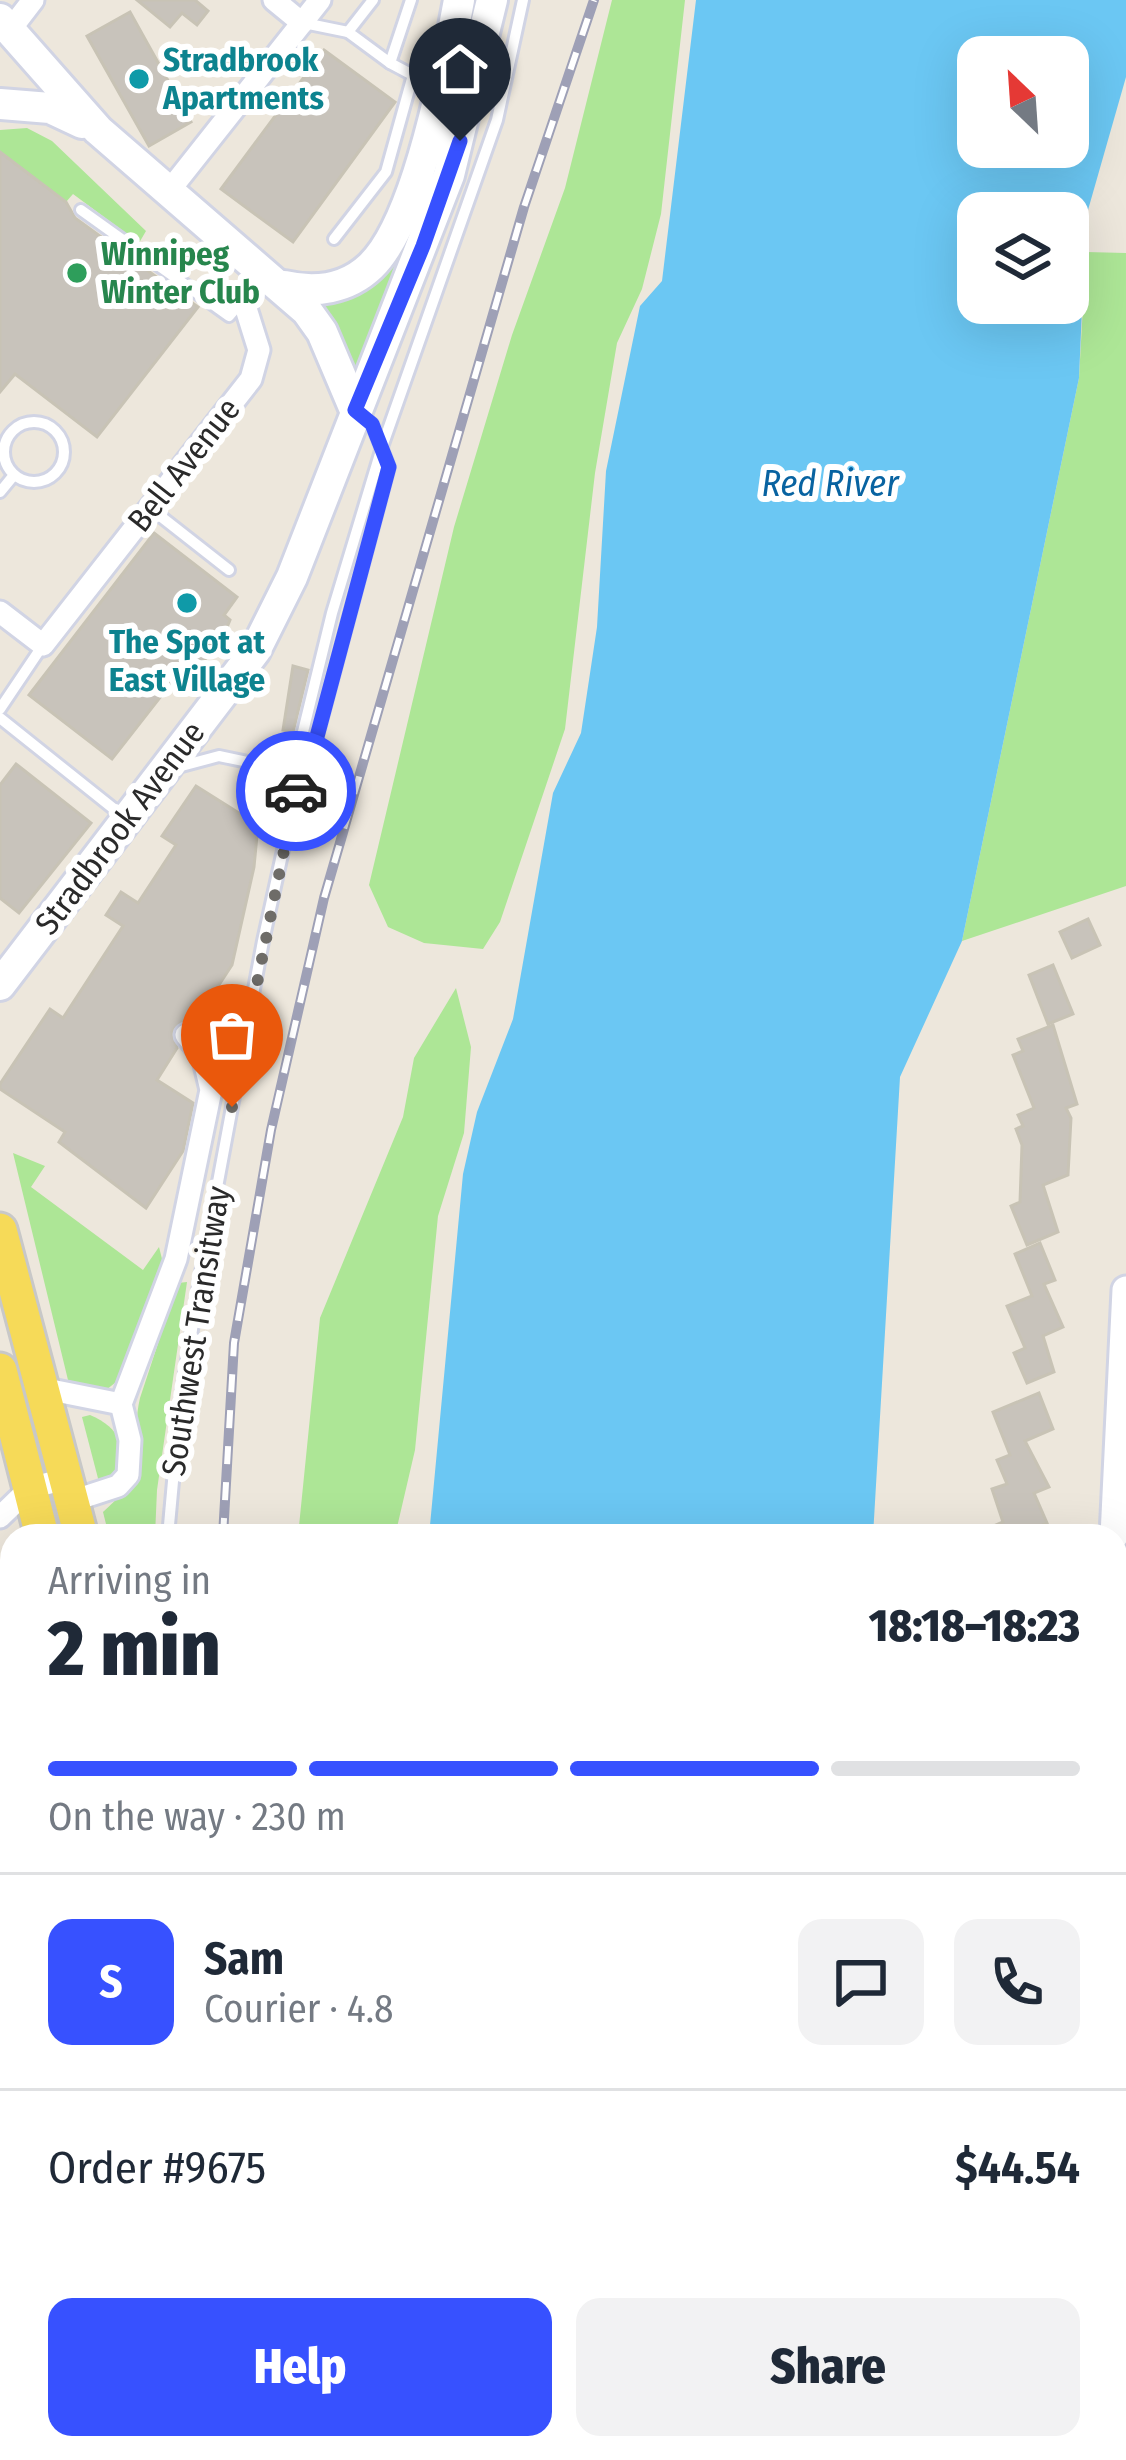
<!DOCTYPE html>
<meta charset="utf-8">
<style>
body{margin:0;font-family:"Fira Sans Condensed",sans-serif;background:#f2f2f3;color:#1f2937;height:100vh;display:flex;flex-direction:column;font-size:45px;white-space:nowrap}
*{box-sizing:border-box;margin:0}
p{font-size:39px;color:#747a83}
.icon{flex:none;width:66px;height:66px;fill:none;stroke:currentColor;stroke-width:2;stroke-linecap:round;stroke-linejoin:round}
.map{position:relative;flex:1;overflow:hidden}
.details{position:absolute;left:0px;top:1524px;width:1128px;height:936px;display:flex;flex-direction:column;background:#fff;border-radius:36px 36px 0 0;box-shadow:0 12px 48px #0002}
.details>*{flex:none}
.needle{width:78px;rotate:335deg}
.buttons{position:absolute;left:957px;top:36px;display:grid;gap:24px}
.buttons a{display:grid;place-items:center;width:132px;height:132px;border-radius:24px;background:#fff;box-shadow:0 12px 48px #0002;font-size:60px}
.pin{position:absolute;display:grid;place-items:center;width:102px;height:102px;color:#fff;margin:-123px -51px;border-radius:50% 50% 50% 0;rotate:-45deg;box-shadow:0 0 12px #0007}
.pin .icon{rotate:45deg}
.courier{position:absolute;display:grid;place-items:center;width:120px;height:120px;margin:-60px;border:9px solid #3751ff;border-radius:50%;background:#fff;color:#222;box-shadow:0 3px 15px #0007}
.overview em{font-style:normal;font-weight:800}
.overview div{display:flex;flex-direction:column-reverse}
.overview{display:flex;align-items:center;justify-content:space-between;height:204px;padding:0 48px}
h1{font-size:78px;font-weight:800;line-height:90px}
.bar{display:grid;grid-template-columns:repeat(4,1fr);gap:18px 12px;align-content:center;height:144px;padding:0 48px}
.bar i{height:15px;border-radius:9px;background:#e0e1e3}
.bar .current{background:#3751ff}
.bar p{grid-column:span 4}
.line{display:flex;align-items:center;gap:30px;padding:0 48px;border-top:3px solid #e0e1e3}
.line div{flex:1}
.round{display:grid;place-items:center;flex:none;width:126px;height:126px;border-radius:24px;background:#f2f2f3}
.primary-button{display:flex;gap:24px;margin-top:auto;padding:24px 48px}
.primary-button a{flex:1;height:138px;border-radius:24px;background:#3751ff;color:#fff;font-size:48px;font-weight:800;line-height:138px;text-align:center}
.primary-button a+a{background:#f2f2f3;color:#1f2937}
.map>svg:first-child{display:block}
.green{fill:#ade696}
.water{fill:#6bc7f3;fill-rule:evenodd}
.building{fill:#c8c3bb;stroke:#c8c3b5;stroke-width:3}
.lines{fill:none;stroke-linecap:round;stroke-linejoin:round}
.service-casing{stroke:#d1d4e4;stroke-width:16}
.minor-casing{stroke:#d1d4e4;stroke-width:27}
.tertiary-casing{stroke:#d1d4e4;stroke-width:33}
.secondary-casing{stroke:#d1d4e4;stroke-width:36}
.primary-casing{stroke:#c8c8c8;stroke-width:39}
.service{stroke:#fff;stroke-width:10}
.minor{stroke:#fff;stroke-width:21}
.tertiary{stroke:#fff;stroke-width:27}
.secondary{stroke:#fff;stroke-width:30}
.primary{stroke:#f6da58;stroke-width:33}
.rail-casing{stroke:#9ea0b6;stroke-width:10}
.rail{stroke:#fff;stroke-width:6;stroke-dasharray:18;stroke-linecap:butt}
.done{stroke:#6e6c68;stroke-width:12;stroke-dasharray:0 21.6}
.route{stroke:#3751ff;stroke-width:15}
.culture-dot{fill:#0f9aa8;stroke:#fff;stroke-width:4.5}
.leisure-dot{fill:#2e9e5b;stroke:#fff;stroke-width:4.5}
.labels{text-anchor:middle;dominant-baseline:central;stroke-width:12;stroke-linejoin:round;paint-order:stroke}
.culture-label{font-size:33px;font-weight:bold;fill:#0d838f;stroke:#fff;text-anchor:start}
.leisure-label{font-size:33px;font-weight:bold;fill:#27864d;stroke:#fff;text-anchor:start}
.street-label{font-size:33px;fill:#2a2a2a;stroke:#fff}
.water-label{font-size:36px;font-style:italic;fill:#0863a1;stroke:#fff}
</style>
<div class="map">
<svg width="1126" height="2460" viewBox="0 0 1126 2460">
<rect width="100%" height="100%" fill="#ede7dc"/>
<g class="green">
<polygon points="612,0 685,0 661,214 642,289 617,343 595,473 565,729 500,922 483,949 424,943 388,927 369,885 454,527 512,335 565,188"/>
<polygon points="27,128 52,141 146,231 139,243 73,194 66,202 0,152 0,130"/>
<polygon points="397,226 423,246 355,410 298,289 334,287"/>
<polygon points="1086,252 1126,253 1126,886 962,941 1079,378"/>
<polygon points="456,988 471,1047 464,1133 438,1216 415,1450 395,1536 298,1536 320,1318 403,1117 414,1058"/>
<polygon points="13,1153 45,1166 31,1187 143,1270 159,1247 163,1263 121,1378 106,1390 68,1380"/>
<path d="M187,1282L157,1490L155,1536H109L103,1512C167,1454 126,1459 140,1398L178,1283Z"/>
<path d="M90,1415C121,1428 128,1449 116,1479L100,1486L82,1417Z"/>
<polygon points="1121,1687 1126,1699 1126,2005 1116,2009"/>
<polygon points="1116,2358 1126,2395 1126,2460 985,2460 982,2448 1116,2448"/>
</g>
<g class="water">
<path d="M696,0H1126V77L1086,217L1079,378L962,941L900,1077L873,1536H429L463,1174L477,1112L513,1019L553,793L581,733L597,627L606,471L640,306L662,281ZM978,57H1068V147H978ZM978,213H1068V303H978Z"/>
<polygon points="468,2448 982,2448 985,2460 471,2460"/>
</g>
<g class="building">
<polygon points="137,0 195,0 208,11 197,25 182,13 170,27"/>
<polygon points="130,12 191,122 149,146 87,36"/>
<polygon points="324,50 395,102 293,242 221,189"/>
<polygon points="0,152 66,202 75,218 198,307 97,437 15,374 0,392"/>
<polygon points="154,533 237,597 224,615 230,620 223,637 181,690 172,682 112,759 29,695"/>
<polygon points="293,666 308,670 293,732 283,730"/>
<polygon points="16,764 91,823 19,913 0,898 0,785"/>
<polygon points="196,786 258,825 254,867 232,965 194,1023 183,1021 172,1031 177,1048 157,1080 193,1103 183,1151 146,1208 59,1142 65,1132 0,1089 0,1084 50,1009 63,1018 123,926 106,915 121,892 138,903 176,845 162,836"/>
<polygon points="1088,919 1100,945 1072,958 1060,932"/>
<polygon points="1053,965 1073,1014 1048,1024 1029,975"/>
<polygon points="1053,1025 1077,1104 1066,1108 1071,1118 1068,1175 1043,1185 1058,1232 1027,1245 1011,1206 1020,1202 1022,1145 1016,1129 1023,1126 1018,1115 1034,1108 1013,1055 1023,1051 1018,1039"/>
<polygon points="1040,1243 1055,1280 1044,1284 1063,1327 1043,1336 1054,1372 1027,1383 1014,1353 1025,1348 1007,1306 1032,1296 1015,1254"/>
<polygon points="1039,1393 1053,1429 1025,1441 1049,1487 1034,1493 1047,1523 1029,1531 1031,1536 970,1536 1003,1522 992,1489 1007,1484 997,1460 1010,1455 993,1412"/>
</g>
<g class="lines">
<defs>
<g id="service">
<polyline points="373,0 348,32 390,63 437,88"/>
<polyline points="304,23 348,32"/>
<polyline points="390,63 411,0"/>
<polyline points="81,210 229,316 241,302"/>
<polyline points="334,239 386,172 413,75"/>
<circle cx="34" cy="452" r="30"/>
<polyline points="0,492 14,475"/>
<polyline points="150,508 229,570"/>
<polyline points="0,709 43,645"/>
<polyline points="0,718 124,817"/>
<polyline points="174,768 219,756 300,773"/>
<polyline points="300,773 311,759 389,467 372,424 361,416"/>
<polyline points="168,1536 180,1405 201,1273 263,941 300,773 301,740 332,613 383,444 497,120 523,0"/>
<polyline points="1116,1596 1126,1596"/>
<polyline points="0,2248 12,2233"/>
<polyline points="214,2448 215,2460"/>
</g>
<g id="minor">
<polyline points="274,0 302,23"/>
<polyline points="10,30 33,0"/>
<polyline points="169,191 320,0"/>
<polyline points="0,612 43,645 251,379 259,350 243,299 262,270"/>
<polyline points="41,1388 121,1404 130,1440 128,1475 118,1486 72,1501"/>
<polyline points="121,1404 176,1259 211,1090 203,1056 186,1035"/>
<polyline points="0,1517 30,1488 65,1479"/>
<polyline points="0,2002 12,1987"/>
<polyline points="1116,2163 1126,2159"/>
<polyline points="0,2166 12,2175"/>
</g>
<g id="tertiary">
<polyline points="1114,1536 1126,1290"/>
<polyline points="1116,2338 1126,2373"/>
</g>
<g id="secondary">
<polyline points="0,19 98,130 307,311 322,332 355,410"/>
<polyline points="0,104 50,108 82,123"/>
<path d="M284,286C315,293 347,289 371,266C418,220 447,66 459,0"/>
<polyline points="0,985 255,651 292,577 449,175 492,0"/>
</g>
<g id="primary">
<polyline points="0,1230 81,1536"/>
<polyline points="0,1370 42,1536"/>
<polyline points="175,2448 176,2460"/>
<polyline points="24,2460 33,2448"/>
</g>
</defs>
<use href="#service" class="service-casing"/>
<use href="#minor" class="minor-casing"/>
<use href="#tertiary" class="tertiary-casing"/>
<use href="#secondary" class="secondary-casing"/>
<use href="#primary" class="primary-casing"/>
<use href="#service" class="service"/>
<use href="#minor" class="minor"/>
<use href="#tertiary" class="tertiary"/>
<use href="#secondary" class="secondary"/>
<use href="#primary" class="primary"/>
<defs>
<g id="rail">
<polyline points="223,1536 234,1343 271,1130 324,898 524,207 594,0"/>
<polyline points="248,2448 249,2460"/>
</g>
</defs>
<use href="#rail" class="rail-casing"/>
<use href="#rail" class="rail"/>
</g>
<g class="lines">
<polyline class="done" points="232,1107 296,791"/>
<polyline class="route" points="296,791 300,773 311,759 389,467 372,424 355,410 423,246 460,141"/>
</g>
<g class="culture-dot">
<circle cx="139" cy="79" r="12"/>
<circle cx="187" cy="603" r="12"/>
</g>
<circle class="leisure-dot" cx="77" cy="273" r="12"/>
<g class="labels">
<g class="culture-label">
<text x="163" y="60">Stradbrook<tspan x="163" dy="38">Apartments</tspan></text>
<text x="187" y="642" text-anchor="middle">The Spot at<tspan x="187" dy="38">East Village</tspan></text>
</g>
<g class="leisure-label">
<text x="101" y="254">Winnipeg<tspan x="101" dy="38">Winter Club</tspan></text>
</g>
<g class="street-label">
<text transform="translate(184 465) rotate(-52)">Bell Avenue</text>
<text transform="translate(120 828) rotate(-53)">Stradbrook Avenue</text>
<text transform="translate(196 1331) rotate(-81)">Southwest Transitway</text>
</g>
<g class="water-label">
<text x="830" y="484">Red River</text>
</g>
</g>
</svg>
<div class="buttons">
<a><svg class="needle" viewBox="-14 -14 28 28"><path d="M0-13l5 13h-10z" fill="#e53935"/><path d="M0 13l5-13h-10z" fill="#747a83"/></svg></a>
<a><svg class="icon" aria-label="layers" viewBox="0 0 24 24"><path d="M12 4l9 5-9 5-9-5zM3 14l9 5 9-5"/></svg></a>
</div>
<div class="pin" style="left:232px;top:1107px;background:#ea580c"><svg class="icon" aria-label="bag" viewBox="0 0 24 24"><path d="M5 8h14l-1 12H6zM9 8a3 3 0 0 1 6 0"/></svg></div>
<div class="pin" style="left:460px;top:141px;background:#1f2937"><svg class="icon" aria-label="home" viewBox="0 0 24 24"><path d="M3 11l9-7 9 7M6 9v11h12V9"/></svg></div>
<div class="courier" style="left:296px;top:791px"><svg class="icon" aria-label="car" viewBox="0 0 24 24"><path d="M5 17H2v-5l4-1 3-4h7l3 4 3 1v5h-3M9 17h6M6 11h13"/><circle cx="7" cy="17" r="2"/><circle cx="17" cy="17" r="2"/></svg></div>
<section class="details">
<div class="overview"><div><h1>2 min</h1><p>Arriving in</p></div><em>18:18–18:23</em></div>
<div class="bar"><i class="current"></i><i class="current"></i><i class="current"></i><i></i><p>On the way · 230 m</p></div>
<div class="line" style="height:216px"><b class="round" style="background:#3751ff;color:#fff">S</b><div><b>Sam</b><p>Courier · 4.8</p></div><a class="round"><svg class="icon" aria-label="chat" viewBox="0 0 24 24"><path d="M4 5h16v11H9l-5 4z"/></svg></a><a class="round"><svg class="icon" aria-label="phone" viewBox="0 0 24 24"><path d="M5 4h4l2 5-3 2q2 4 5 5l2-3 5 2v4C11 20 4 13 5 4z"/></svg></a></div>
<div class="line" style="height:156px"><div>Order #9675</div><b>$44.54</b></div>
<div class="primary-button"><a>Help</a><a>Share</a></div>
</section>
</div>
